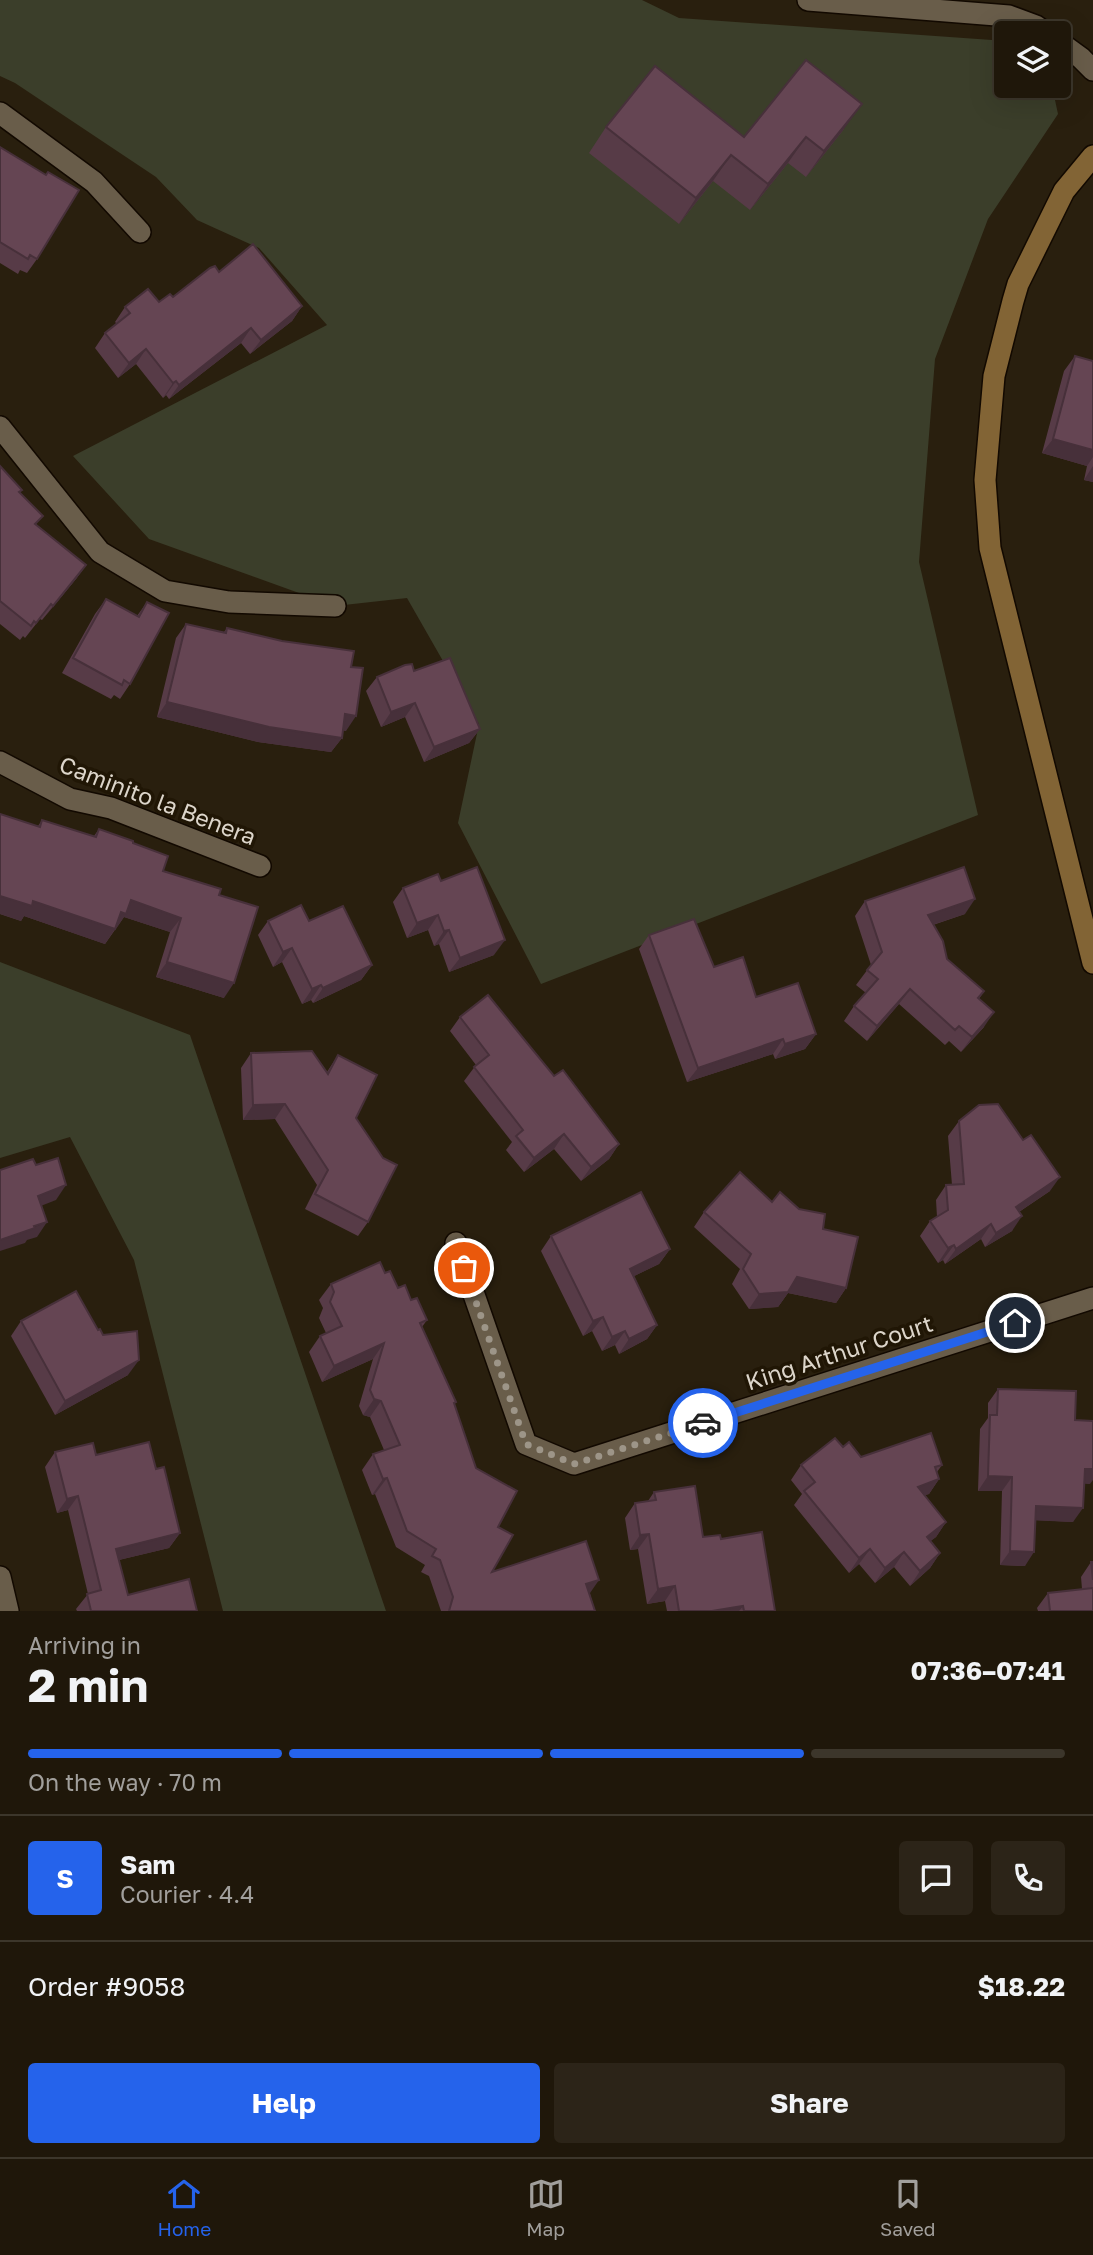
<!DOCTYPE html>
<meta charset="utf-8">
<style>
body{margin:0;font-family:"Golos Text",sans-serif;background:#2c2418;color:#f1f3f6;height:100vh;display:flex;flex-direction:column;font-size:26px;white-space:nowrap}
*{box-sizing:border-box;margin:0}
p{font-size:23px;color:#a19f9c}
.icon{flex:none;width:38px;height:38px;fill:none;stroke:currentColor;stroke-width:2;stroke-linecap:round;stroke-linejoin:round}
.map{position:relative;height:1611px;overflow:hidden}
.drawer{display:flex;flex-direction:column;background:#1f170a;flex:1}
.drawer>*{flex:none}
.tools{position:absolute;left:994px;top:21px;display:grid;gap:14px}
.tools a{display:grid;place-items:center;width:77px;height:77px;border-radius:7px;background:#1f170a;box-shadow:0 7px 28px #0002,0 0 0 2px #3c362b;font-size:35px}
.pin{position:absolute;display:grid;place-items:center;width:60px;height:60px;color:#fff;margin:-30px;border:4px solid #fff;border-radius:50%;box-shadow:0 2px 7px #0007}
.courier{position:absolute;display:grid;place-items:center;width:70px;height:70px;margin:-35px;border:5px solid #2563eb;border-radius:50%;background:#fff;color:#222;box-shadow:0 2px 9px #0007}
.overview em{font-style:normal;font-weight:700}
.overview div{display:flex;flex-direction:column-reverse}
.overview{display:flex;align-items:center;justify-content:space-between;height:119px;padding:0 28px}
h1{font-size:46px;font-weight:700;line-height:52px}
.bar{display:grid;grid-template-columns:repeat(4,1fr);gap:10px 7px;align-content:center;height:84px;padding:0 28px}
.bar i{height:9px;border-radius:5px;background:#3c362b}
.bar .current{background:#2563eb}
.bar p{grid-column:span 4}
.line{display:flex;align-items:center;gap:18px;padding:0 28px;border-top:2px solid #3c362b}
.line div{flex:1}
.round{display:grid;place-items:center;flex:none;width:74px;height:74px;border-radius:7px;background:#2c2418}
.cta{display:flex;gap:14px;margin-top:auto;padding:14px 28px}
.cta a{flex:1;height:80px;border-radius:7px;background:#2563eb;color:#fff;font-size:28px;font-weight:700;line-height:80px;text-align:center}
.cta a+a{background:#2c2418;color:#f1f3f6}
.dock{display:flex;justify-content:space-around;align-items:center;height:98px;border-top:2px solid #3c362b;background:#1f170a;font-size:19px;color:#a19f9c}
.dock a{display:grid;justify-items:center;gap:4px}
.dock .current{color:#2563eb}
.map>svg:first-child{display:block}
.green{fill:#3b3e2a}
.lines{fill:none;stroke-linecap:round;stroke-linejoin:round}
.street-casing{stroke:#120900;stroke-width:24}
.secondary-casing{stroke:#120900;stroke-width:24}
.street{stroke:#695d4a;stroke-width:21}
.secondary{stroke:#826435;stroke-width:21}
.wall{fill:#573b47}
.shaded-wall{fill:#47303a}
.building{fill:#654553;stroke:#47303a;stroke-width:2}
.done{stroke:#9d9588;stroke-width:7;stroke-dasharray:0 12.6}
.route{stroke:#2563eb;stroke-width:9}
.labels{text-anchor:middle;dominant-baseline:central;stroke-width:7;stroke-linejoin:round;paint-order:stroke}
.street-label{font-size:23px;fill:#dcd5ca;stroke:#201605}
</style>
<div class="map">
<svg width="1093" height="1611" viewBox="0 0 1093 1611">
<rect width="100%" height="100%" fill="#291f0e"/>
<g class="green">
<polygon points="0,0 642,0 679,18 992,40 1006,49 1006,86 1052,86 1058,114 988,219 935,359 919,562 978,815 541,984 458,823 479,724 407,598 335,606 149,539 73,456 327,325 259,248 197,220 156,177 15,83 0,76"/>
<polygon points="0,962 190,1035 386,1611 223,1611 134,1260 70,1137 0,1158"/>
</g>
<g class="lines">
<defs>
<g id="street">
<polyline points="808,0 1009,16 1036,26 1046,33"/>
<polyline points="1059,42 1081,58 1093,70"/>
<polyline points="0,113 94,182 140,232"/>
<polyline points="0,427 100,552 165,591 229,602 335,606"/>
<polyline points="0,762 70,799 111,808 260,866"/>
<polyline points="456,1243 526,1444 574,1464 1093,1298"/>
<polyline points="0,1577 8,1611"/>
</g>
<polyline id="secondary" points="1093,156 1064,191 1018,284 1013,301 994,376 985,480 990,548 1093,963"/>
</defs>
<use href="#street" class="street-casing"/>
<use href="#secondary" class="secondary-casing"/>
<use href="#street" class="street"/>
<use href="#secondary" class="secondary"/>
</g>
<g class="wall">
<polygon points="606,127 744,137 844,129 806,177 788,163 750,210 713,181 679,224 589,153"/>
<polygon points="0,147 37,259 27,273 20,270 18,274 0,263"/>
<polygon points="219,272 302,306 292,321 250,354 241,343 169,399 166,395 163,398 136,364 118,378 95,348 105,333 117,324 115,322 125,307 159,302 173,297"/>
<polygon points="1075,356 1093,361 1093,482 1084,480 1087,466 1042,453 1064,371"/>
<polygon points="0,466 20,492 37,525 86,565 76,579 42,620 40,619 25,638 23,636 20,640 0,624"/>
<polygon points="106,599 137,616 147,602 130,684 120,699 114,695 111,699 62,673 95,614"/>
<polygon points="186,624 224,632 227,628 351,667 346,731 343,730 342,738 331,752 258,742 157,717 176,638"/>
<polygon points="377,677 480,729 469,743 424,762 405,717 381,727 366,691"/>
<polygon points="0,814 38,826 42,820 94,836 99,829 133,843 163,871 219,895 224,998 156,977 170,932 124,917 105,944 24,916 21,921 0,914"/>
<polygon points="441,881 494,955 449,972 439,944 434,946 428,930 407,938 393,902 403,888"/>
<polygon points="865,901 965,914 933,925 947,959 984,991 979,999 984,1027 961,1052 949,1041 945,1045 899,1004 867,1041 844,1021 854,1006 866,993 856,985 871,965 855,916"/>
<polygon points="268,921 309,921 372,965 361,980 313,1003 311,1000 302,1004 282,962 273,967 258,935"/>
<polygon points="649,935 714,967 756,997 816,1034 805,1049 775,1059 773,1054 687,1082 639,949"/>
<polygon points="460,1017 554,1076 619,1144 609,1159 581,1181 554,1149 524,1172 506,1150 512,1142 464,1081 476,1065 450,1031"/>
<polygon points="251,1053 327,1072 338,1055 356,1118 368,1222 358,1236 305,1209 317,1185 275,1119 243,1120 241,1068"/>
<polygon points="959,1121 1050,1191 1019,1212 1012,1231 985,1247 981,1239 945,1264 943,1260 938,1263 920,1236 930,1221 937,1217 936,1200 946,1185 952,1185 948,1136"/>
<polygon points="772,1202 799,1209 823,1229 846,1288 836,1303 788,1293 778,1307 749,1309 732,1284 740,1269 694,1227 704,1212"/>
<polygon points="551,1236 670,1249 659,1264 634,1276 657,1325 647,1339 619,1354 615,1345 602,1351 592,1331 583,1336 541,1251"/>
<polygon points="385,1273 411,1300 427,1320 422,1327 456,1402 454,1404 476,1468 498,1527 492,1572 590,1594 595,1611 441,1611 429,1576 421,1572 425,1565 396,1547 375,1494 372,1495 362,1470 373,1454 384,1450 370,1417 363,1415 359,1406 373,1359 322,1382 309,1352 320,1336 326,1333 319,1318 323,1308 319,1300 331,1284"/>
<polygon points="21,1321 98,1330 103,1335 128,1375 55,1415 11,1336"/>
<polygon points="998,1389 1075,1420 1090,1484 1084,1483 1073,1522 1036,1520 1025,1566 1000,1565 1002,1491 978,1491 980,1429 988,1418 988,1403"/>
<polygon points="843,1447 861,1457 942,1465 937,1472 939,1479 929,1494 925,1495 946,1522 936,1537 930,1541 940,1553 930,1568 910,1586 894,1567 875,1583 859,1564 849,1573 794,1505 802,1494 791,1480 801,1465"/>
<polygon points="55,1452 96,1455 156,1469 180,1533 169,1548 119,1560 128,1595 197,1611 77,1611 76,1609 88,1594 68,1510 57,1513 45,1467"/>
<polygon points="654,1492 703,1537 721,1539 775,1611 667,1611 665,1601 647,1604 638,1549 630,1550 625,1518 635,1503 648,1501"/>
<polygon points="1091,1562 1093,1562 1093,1611 1038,1611 1037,1608 1048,1593 1082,1589 1081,1577"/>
</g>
<g class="shaded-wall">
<polygon points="862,104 844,129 806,177 824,151"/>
<polygon points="806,137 788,163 750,210 768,184"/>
<polygon points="731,155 713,181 679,224 696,198"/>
<polygon points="302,306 292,321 250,354 261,340"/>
<polygon points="251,328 241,343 169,399 179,385"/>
<polygon points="146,349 136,364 118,378 129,363"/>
<polygon points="176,381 166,395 163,398 173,383"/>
<polygon points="1053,439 1093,450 1093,457 1087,466 1042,453"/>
<polygon points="1093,466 1093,482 1084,480"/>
<polygon points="86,565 76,579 42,620 53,606"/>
<polygon points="167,702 342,738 331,752 258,742 157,717"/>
<polygon points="415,703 405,717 381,727 391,712"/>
<polygon points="345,714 356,716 346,731 335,729"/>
<polygon points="480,729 469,743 424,762 434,747"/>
<polygon points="0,896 33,901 115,929 105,944 24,916 21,921 0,914"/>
<polygon points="975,899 965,914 917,930 928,915"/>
<polygon points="131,900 181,918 170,932 124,917 116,929 121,912"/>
<polygon points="438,915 428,930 407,938 417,923"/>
<polygon points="449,930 439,944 434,946 444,931"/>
<polygon points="505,940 494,955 449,972 460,958"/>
<polygon points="292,948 282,962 273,967 283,952"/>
<polygon points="167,962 234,983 224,998 156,977"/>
<polygon points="372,965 361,980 313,1003 323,988"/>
<polygon points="321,985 311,1000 302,1004 312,989"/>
<polygon points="910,989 899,1004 867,1041 877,1026"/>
<polygon points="994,1012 984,1027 961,1052 972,1037"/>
<polygon points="816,1034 805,1049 775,1059 785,1044"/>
<polygon points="783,1039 773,1054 687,1082 698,1068"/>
<polygon points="285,1104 275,1119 243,1120 253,1105"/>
<polygon points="564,1134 554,1149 524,1172 534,1158"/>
<polygon points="619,1144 609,1159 581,1181 591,1167"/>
<polygon points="1060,1177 1050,1191 1005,1221 1016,1207"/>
<polygon points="66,1185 56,1200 28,1211 38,1196"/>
<polygon points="1022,1216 1012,1231 985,1247 996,1233"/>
<polygon points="47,1222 37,1237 27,1240 25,1243 0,1251 0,1240"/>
<polygon points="991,1224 981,1239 945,1264 956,1249"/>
<polygon points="954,1245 943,1260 938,1263 948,1248"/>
<polygon points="670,1249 659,1264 620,1283 630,1269"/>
<polygon points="797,1277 846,1288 836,1303 788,1293 778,1307 749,1309 759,1294"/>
<polygon points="603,1317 592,1331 583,1336 593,1321"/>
<polygon points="657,1325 647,1339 619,1354 629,1339"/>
<polygon points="625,1331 615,1345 602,1351 612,1337"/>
<polygon points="384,1343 373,1359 322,1382 334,1366"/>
<polygon points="139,1360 128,1375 55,1415 65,1401"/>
<polygon points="374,1399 381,1401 370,1417 363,1415"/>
<polygon points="1085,1469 1093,1469 1093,1480 1090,1484 1075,1483"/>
<polygon points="988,1476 1012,1477 1002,1491 978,1491"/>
<polygon points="387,1478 375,1494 372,1495 383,1479"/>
<polygon points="939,1479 929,1494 907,1501 918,1487"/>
<polygon points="78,1496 68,1510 57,1513 67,1499"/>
<polygon points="1036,1506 1083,1508 1073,1522 1026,1520"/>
<polygon points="946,1522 936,1537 917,1552 927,1537"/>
<polygon points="180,1533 169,1548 106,1563 116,1549"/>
<polygon points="649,1534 638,1549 630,1550 640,1535"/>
<polygon points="870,1549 859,1564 849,1573 859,1558"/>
<polygon points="1010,1551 1034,1552 1025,1566 1000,1565"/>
<polygon points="904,1552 894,1567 875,1583 885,1568"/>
<polygon points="940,1553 930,1568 910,1586 920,1571"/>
<polygon points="599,1580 588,1596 586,1584"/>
<polygon points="675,1586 665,1601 647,1604 658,1589"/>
<polygon points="743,1606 739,1611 712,1611"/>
</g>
<g class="building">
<polygon points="806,60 862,104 824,151 806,137 768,184 731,155 696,198 606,127 655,66 744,137"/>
<polygon points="0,147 46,175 48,172 79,190 37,259 30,255 28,259 0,242"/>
<polygon points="253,244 302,306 261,340 251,328 179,385 176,381 173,383 146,349 129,363 105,333 130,313 125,307 148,289 159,302 170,294 173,297 210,268 215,266 219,272"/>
<polygon points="1075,356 1093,361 1093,450 1053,439"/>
<polygon points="0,466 22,490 19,492 43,516 35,524 86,565 53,606 51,604 36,623 34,621 31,626 0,601"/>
<polygon points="106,599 139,617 147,602 169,613 130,684 124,680 122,685 73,658"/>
<polygon points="186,624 226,633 227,628 282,641 354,651 351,667 363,668 356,716 345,714 342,738 269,727 167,702"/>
<polygon points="450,658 480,729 434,747 415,703 391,712 377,677 405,665 412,664 414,671"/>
<polygon points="0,814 40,827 42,820 96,837 99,829 133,841 133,843 168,856 163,871 221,889 219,895 258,907 234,983 167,962 181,918 131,900 126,914 121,912 115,929 33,901 32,906 0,896"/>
<polygon points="477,867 505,940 460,958 449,930 444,931 438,915 417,923 403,888 438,874 441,881"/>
<polygon points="964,867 975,899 928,915 943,941 947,959 984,991 978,998 994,1012 972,1037 959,1026 955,1030 910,989 877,1026 854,1006 878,979 867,970 882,952 865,901"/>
<polygon points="301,905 309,921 343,906 372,965 323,988 321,985 312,989 292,948 283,952 268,921"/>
<polygon points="694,919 714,967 743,957 756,997 798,983 816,1034 785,1044 783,1039 698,1068 649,935"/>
<polygon points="488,995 554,1076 563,1070 619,1144 591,1167 564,1134 534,1158 516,1136 523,1130 474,1067 489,1055 460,1017"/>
<polygon points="312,1051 328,1074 338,1055 377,1075 356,1118 383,1158 397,1165 368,1222 315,1194 328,1170 285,1104 253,1105 251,1053"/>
<polygon points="998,1104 1023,1140 1031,1135 1060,1177 1016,1207 1022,1216 996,1233 991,1224 956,1249 954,1245 948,1248 930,1221 948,1210 946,1185 964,1184 959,1121 979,1105"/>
<polygon points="58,1158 66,1185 38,1196 47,1222 34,1226 35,1228 0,1240 0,1170 33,1159 36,1165"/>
<polygon points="740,1172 772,1202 780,1192 799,1209 825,1214 823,1229 858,1237 846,1288 797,1277 788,1292 759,1294 743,1269 751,1254 704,1212"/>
<polygon points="641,1192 670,1249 630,1269 657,1325 629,1339 625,1331 612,1337 603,1317 593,1321 551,1236"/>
<polygon points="380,1262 385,1273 390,1271 398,1288 405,1285 411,1300 417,1298 427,1320 420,1323 456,1402 454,1403 476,1468 517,1491 498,1527 513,1535 492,1572 586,1541 599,1580 586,1584 595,1611 449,1611 453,1597 440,1560 432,1556 436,1549 407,1531 387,1478 383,1479 373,1454 400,1445 381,1401 374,1399 370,1390 384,1343 334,1366 320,1336 342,1326 330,1302 334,1292 331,1284"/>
<polygon points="76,1291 98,1330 100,1329 103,1335 137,1331 139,1360 65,1401 21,1321"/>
<polygon points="998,1389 1076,1391 1075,1420 1093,1421 1093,1469 1085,1469 1083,1508 1036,1506 1034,1552 1010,1551 1012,1477 988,1476 990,1415 997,1415"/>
<polygon points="931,1433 942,1465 935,1467 939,1479 918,1487 946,1522 927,1537 940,1553 920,1571 904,1552 885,1568 870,1549 859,1558 804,1491 815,1482 801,1465 835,1438 843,1447 849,1442 861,1457"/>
<polygon points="149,1442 156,1469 164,1467 180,1533 116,1549 128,1595 189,1579 197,1611 91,1611 87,1594 101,1590 78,1496 67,1499 55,1452 93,1443 96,1455"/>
<polygon points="695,1486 703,1537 720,1535 721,1539 762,1532 775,1611 744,1611 743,1606 712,1611 679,1611 675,1586 658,1589 649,1534 640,1535 635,1503 656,1500 654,1492"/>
<polygon points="1091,1562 1093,1562 1093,1580"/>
<polygon points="1093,1588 1093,1611 1050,1611 1048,1593"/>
</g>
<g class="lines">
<polyline class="done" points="464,1268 526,1444 574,1464 703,1423"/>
<polyline class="route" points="703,1423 1015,1323"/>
</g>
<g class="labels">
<g class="street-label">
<text transform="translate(158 800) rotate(21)">Caminito la Benera</text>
<text transform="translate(839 1352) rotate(-18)">King Arthur Court</text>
</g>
</g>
</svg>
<div class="tools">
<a><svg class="icon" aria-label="layers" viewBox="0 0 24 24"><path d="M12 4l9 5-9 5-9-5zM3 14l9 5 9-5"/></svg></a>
</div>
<div class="pin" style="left:464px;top:1268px;background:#ea580c"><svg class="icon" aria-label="bag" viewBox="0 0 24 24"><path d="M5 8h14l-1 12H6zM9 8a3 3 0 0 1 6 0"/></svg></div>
<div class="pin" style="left:1015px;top:1323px;background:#1f2937"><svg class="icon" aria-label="home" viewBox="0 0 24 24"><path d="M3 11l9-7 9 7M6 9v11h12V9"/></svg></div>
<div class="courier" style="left:703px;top:1423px"><svg class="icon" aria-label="car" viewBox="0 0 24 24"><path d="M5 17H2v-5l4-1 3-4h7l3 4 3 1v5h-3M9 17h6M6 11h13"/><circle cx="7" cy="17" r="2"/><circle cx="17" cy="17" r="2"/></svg></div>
</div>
<section class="drawer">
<div class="overview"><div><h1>2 min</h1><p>Arriving in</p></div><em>07:36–07:41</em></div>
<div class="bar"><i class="current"></i><i class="current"></i><i class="current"></i><i></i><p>On the way · 70 m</p></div>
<div class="line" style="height:126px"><b class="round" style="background:#2563eb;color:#fff">S</b><div><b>Sam</b><p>Courier · 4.4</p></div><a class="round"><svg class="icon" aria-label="chat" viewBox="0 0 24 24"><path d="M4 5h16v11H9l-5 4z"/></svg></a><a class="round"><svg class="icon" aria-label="phone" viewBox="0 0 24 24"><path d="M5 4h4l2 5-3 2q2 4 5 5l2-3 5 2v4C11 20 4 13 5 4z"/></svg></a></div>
<div class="line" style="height:91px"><div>Order #9058</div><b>$18.22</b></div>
<div class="cta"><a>Help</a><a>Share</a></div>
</section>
<nav class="dock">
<a class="current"><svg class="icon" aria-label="home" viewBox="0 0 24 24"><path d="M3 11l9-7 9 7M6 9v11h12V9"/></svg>Home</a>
<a><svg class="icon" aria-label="map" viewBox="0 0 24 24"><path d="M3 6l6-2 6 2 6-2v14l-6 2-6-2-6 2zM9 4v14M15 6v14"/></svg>Map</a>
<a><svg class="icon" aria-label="saved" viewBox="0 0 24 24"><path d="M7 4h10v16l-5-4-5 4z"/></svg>Saved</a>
</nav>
